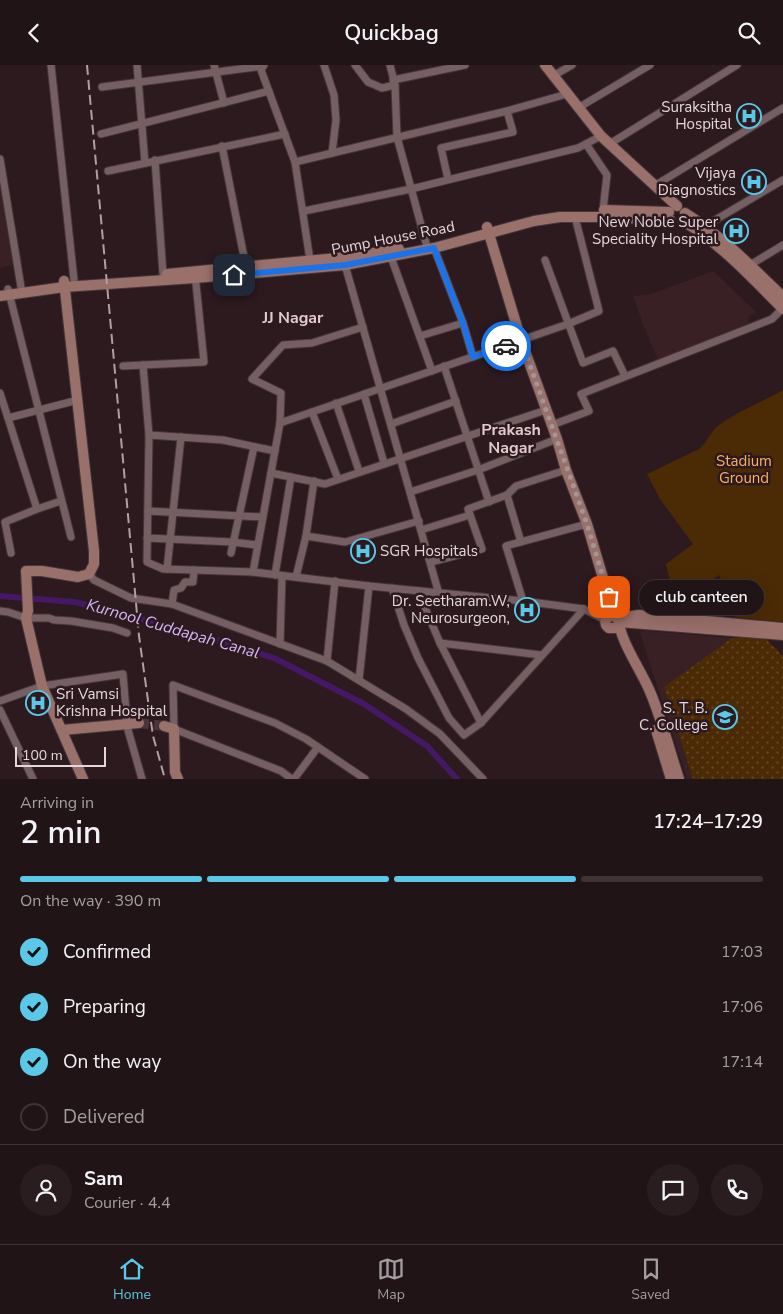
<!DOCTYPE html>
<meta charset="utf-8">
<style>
body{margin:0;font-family:"Nunito Sans",sans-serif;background:#291d1f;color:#f1f3f6;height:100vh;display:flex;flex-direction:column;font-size:19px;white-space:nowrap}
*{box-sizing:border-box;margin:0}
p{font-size:16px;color:#a29ea1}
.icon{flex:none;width:28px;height:28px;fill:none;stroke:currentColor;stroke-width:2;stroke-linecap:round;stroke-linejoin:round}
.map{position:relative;height:714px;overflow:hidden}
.drawer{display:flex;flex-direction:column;background:#211416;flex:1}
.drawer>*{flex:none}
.scale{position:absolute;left:15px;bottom:12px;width:91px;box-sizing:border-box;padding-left:5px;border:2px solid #e4d7d9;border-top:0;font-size:14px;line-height:18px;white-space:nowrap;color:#e4d7d9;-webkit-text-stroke:4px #2c1a1e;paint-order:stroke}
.pin{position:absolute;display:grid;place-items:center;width:42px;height:42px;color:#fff;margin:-21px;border-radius:10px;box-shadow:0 2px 8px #0006}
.courier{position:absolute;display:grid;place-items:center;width:50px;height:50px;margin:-25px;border:4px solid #1a73e8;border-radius:50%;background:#fff;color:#222;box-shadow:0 1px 6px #0007}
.bubble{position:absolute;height:35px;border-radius:18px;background:#211416;box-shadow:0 5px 20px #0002,0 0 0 1px #3e3335;font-size:16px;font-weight:600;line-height:35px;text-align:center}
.summary em{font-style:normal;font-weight:600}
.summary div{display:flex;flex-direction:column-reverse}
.summary{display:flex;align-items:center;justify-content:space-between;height:85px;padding:0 20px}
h1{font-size:32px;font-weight:600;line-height:38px}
.bar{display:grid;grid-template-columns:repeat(4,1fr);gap:8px 5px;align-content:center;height:60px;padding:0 20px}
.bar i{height:6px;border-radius:4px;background:#3e3335}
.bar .on{background:#5bc8e7}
.bar p{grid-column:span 4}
.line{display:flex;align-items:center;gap:12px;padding:0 20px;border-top:1px solid #3e3335}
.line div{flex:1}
.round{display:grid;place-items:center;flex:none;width:52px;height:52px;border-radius:26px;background:#291d1f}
ol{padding:0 20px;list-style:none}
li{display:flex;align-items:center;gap:15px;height:55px}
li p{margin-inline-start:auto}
li .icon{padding:5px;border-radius:50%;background:#5bc8e7;color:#111;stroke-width:4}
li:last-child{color:#a29ea1}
li i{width:28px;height:28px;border:2px solid #3e3335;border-radius:50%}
header{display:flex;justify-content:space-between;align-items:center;height:65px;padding:0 20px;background:#211416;font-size:22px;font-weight:600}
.tabs{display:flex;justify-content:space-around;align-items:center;height:70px;border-top:1px solid #3e3335;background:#211416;font-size:14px;color:#a29ea1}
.tabs a{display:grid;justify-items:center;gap:2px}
.tabs .on{color:#5bc8e7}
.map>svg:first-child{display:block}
.built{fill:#392025}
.green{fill:url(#green-dots)}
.pitch{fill:#4b2b05}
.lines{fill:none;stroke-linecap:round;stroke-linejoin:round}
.canal{stroke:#451865;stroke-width:6}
.secondary-tunnel{stroke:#48363a;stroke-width:10;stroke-dasharray:10 5;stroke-linecap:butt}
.street-casing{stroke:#45373a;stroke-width:9}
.secondary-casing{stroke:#45373a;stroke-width:12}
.street{stroke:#755f63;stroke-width:7}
.secondary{stroke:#9a706b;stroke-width:10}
.rail{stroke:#aea0a3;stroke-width:2;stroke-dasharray:10 5;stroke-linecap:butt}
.done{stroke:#a49598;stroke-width:5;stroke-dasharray:0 9}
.route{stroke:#1a73e8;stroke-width:6}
.labels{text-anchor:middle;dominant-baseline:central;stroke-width:5;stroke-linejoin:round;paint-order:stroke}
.poi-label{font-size:15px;fill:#e4d7d9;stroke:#2c1a1e;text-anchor:end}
.street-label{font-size:15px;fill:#e4d7d9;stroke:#2c1a1e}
.park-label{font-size:15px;fill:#fbb064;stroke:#2c1a1e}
.neighbourhood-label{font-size:16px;font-weight:bold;fill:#e3cace;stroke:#2c1a1e}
.water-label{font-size:16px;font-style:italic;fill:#d6b5f6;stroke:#2c1a1e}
</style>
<header><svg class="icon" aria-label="back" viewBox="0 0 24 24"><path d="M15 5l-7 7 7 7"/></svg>Quickbag<svg class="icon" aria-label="search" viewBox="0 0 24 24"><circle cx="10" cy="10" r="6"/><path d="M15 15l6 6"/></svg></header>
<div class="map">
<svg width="783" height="714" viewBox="0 0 783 714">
<defs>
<pattern id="green-dots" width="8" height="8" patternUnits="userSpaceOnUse" patternTransform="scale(1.25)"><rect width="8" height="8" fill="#4b2b05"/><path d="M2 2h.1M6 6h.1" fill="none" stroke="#654929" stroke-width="1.8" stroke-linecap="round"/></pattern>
</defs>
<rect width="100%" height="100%" fill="#2c1a1e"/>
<g class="built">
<polygon points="752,102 756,107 763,124 752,125 743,110 745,110 743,108"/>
<polygon points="0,115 23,197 0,203"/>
<polygon points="734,152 747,174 738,180 724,158"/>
<polygon points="713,206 756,247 749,251 748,258 658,295 644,262 633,231 651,229"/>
<polygon points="639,565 732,573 763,571 783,591 783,714 687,714"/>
</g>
<polygon class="green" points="763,571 783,591 783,714 693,714 664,622 732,573"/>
<path class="pitch" d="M783,325V557L735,552L719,510L698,526L673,530L666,499L693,479L660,434L647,409L699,384C708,377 710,366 719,360C736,347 764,336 783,325Z"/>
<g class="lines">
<polyline class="canal" points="0,531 75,537 181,564 274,593 364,639 427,681 457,714"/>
<polyline class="secondary-tunnel" points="139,658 164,661"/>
<defs>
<g id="street">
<polyline points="51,0 74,215"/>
<polyline points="137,0 145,98"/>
<polyline points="214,0 224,38"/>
<polyline points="264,0 261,5 295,97 310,195"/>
<polyline points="324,0 334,30 336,55 332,88"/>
<polyline points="355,0 368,17 382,23 395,20"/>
<polyline points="390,0 395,20 397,72 426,178"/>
<polyline points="553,11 572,0"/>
<polyline points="393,15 465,0"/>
<polyline points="102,22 263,1"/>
<polyline points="578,43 650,0"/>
<polyline points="101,69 269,26"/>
<polyline points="611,78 737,0"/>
<polyline points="586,79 607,110 603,145"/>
<polyline points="222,81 246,202"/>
<polyline points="0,94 21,222"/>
<polyline points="155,95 163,209"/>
<polyline points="295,97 507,46 567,29"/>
<polyline points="108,106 285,69"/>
<polyline points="448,114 441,83 513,67 507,46"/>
<polyline points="654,121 783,43"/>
<polyline points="304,146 411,124 578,83 601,71"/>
<polyline points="705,161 783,115"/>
<polyline points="434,183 463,258 473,292"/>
<polyline points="391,192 432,306"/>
<polyline points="545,195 583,298 613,286 625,311"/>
<polyline points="345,200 439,529"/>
<polyline points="750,200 783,180"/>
<polyline points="8,224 71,472"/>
<polyline points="420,271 463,258"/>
<polyline points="143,300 149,370 223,375 275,386"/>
<polyline points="123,301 204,297 195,209"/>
<polyline points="444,301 489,437"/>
<polyline points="0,328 37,444 5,457 11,488"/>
<polyline points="364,329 384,398"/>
<polyline points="336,338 359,406"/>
<polyline points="312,347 338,414"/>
<polyline points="8,353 78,335"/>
<polyline points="280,358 568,259 599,246 575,152"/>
<polyline points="391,359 456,336"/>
<polyline points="552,360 589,346 581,329 772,254 783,243"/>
<polyline points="149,370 147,497 163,504 253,507 369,521 523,536 584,544 605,555"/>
<polyline points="271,408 325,419 546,345"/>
<polyline points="314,416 306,471 345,477 419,456"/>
<polyline points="410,427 478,405 557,374"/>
<polyline points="37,444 61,436"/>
<polyline points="148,446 262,452"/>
<polyline points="421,465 470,450"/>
<polyline points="147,473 232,477 257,480"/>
<polyline points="521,477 507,430 516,421 566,405"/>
<polyline points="231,488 254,382"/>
<polyline points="431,497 482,484 468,444 507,430"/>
<polyline points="167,504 181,372"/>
<polyline points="253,507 280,358 281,328 252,314 283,280 312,278 363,262"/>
<polyline points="89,509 94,515 131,533 172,539 327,596 406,644 440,669 483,714"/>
<polyline points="275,510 291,412"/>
<polyline points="296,512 306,471"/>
<polyline points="392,523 404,560 418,593 449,653 464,670 481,658 584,544"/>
<polyline points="418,526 440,578 481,658"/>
<polyline points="523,536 506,481 587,459"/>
<polyline points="172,539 174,525 181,523 185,517 193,517 194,505"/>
<polyline points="0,546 8,547 26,553 49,553 54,555 71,556 113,563 127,568"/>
<polyline points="440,578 541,590"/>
<polyline points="280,579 282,511"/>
<polyline points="327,596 335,516"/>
<polyline points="359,615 369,521"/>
<polyline points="0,636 42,621 123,609 127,658"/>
<polyline points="0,645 33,714"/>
<polyline points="128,665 142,714"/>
<polyline points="292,714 281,706 174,664 173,620 275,658 306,674 365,714"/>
<polyline points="294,714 318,682"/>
</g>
<g id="secondary">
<polyline points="545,0 601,71 677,141"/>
<polyline points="604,145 669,147"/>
<path d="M685,148C722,171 752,202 783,232"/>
<path d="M683,156C721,179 752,213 783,244"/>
<polyline points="487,162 521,275 557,374 566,405 587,459 614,550"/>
<polyline points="167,209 348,192 399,184"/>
<polyline points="64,216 94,486 94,499 89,509 78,512 42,506 26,506 28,546 26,553 42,621 83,714"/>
<polyline points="0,231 64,222 195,213 345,200 434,183 534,156 560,152 602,152 670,155"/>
<polyline points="618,553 639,550 783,563"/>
<polyline points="619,557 783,570"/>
<path d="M619,559L616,563H609C603,559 605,552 612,550L619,555C619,575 643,608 651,629C662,656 670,686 679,714"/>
<polyline points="164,661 174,664 175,707 178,714"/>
<polyline points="62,665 139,658"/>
<polyline points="656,665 671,714"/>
</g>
</defs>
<use href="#street" class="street-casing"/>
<use href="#secondary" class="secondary-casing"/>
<use href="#street" class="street"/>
<use href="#secondary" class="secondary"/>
<polyline class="rail" points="87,0 139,571 153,671 165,714"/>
</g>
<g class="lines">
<polyline class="done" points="506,281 521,275 587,459 609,532"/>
<polyline class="route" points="234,210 345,200 434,183 463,258 473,292 506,281"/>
</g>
<defs>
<symbol id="hospital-ring" viewBox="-11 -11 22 22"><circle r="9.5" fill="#2c1a1e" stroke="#5bc8e7" stroke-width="1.5"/><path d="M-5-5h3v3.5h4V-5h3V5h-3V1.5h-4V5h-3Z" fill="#5bc8e7"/></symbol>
<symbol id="university-ring" viewBox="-11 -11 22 22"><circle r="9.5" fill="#2c1a1e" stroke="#5bc8e7" stroke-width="1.5"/><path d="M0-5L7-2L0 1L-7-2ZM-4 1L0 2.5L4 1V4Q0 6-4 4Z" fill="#5bc8e7"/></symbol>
</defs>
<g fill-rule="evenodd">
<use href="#hospital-ring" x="735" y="37" width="28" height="28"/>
<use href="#hospital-ring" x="740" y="103" width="28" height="28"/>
<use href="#hospital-ring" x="722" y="152" width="28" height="28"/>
<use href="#hospital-ring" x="349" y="472" width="28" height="28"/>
<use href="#hospital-ring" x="513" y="531" width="28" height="28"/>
<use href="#hospital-ring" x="24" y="624" width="28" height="28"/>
<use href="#university-ring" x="711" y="638" width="28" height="28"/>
</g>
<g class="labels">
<g class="poi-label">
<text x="732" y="42">Suraksitha<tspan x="732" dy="17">Hospital</tspan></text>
<text x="736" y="108">Vijaya<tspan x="736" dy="17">Diagnostics</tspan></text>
<text x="718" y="157">New Noble Super<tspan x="718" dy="17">Speciality Hospital</tspan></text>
<text x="380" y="486" text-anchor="start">SGR Hospitals</text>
<text x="510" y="536">Dr. Seetharam.W,<tspan x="510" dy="17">Neurosurgeon,</tspan></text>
<text x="56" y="629" text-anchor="start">Sri Vamsi<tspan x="56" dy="17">Krishna Hospital</tspan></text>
<text x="708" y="643">S. T. B.<tspan x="708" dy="17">C. College</tspan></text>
</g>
<g class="street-label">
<text transform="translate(393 173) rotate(-11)">Pump House Road</text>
</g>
<g class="park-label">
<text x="744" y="396">Stadium<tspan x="744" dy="17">Ground</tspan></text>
</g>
<g class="neighbourhood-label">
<text x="293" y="253">JJ Nagar</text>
<text x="511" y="365">Prakash<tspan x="511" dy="18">Nagar</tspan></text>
</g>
<g class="water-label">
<text transform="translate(173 564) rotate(16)">Kurnool Cuddapah Canal</text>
</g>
</g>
</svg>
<div class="scale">100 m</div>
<div class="pin" style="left:609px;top:532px;background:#ea580c"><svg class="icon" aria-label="bag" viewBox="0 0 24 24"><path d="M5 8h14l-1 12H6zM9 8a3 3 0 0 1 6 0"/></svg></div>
<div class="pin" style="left:234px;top:210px;background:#1f2937"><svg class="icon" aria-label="home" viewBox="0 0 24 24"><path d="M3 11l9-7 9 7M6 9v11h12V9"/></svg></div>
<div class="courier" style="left:506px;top:281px"><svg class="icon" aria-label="car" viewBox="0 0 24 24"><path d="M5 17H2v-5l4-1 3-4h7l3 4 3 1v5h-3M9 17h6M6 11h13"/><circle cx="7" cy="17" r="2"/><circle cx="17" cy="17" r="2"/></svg></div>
<div class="bubble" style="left:639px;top:515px;width:125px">club canteen</div>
</div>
<section class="drawer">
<div class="summary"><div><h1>2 min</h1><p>Arriving in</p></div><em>17:24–17:29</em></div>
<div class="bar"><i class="on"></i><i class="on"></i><i class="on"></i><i></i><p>On the way · 390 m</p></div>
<ol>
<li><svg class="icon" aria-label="check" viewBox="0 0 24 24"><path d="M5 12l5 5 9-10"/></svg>Confirmed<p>17:03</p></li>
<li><svg class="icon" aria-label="check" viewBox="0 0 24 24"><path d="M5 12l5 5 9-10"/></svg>Preparing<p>17:06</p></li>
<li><svg class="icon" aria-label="check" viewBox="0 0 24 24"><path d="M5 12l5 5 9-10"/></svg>On the way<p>17:14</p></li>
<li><i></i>Delivered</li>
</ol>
<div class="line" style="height:90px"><a class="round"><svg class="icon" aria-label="person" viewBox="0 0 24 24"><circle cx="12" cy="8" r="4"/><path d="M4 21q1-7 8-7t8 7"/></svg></a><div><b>Sam</b><p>Courier · 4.4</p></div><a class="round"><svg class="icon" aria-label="chat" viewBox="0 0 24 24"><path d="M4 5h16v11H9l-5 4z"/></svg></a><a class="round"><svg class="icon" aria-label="phone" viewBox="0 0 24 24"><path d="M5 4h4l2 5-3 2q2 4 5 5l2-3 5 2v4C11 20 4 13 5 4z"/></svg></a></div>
</section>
<nav class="tabs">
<a class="on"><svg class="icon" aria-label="home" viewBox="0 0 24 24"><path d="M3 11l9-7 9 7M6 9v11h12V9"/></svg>Home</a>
<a><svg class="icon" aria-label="map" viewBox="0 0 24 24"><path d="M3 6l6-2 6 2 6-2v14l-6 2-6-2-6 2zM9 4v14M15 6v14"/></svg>Map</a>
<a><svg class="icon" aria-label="saved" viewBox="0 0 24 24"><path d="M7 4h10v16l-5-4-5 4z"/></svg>Saved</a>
</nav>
